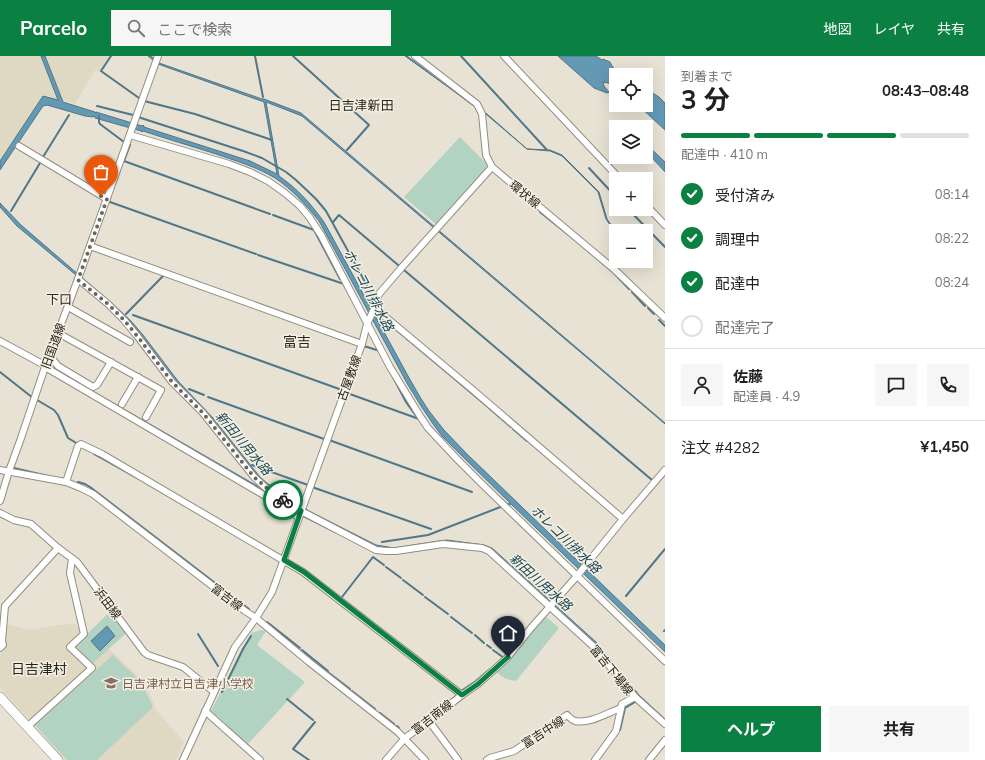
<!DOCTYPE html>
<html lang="ja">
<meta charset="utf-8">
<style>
body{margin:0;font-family:Mulish,"Noto Sans JP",sans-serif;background:#f6f6f6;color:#202124;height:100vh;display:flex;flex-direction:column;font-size:15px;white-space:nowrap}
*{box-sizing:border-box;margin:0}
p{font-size:13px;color:#757577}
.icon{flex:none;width:22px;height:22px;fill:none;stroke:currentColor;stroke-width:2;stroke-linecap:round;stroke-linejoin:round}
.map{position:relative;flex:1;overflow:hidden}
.details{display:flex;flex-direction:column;background:#fff;width:320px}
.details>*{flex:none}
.fabs{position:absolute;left:609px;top:12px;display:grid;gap:8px}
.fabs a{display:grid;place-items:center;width:44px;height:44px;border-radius:0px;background:#fff;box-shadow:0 4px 16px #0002;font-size:20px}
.pin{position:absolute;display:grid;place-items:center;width:34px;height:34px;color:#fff;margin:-41px -17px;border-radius:50% 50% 50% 0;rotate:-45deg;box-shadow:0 0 4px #0007}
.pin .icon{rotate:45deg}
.courier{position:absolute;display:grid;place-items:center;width:40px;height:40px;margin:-20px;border:3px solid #0b8043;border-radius:50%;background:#fff;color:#222;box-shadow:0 1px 5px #0007}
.headline em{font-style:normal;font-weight:700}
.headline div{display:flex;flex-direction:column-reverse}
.headline{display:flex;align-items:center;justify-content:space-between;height:68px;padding:0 16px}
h1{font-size:26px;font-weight:700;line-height:30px}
.bar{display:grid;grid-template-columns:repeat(4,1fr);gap:6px 4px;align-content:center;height:48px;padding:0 16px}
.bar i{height:5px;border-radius:3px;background:#e0e0e0}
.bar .on{background:#0b8043}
.bar p{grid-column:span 4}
.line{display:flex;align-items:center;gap:10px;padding:0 16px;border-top:1px solid #e0e0e0}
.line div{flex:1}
.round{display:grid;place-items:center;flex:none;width:42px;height:42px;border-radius:0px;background:#f6f6f6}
ol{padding:0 16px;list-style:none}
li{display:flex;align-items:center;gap:12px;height:44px}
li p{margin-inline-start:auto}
li .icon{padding:4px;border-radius:50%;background:#0b8043;color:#fff;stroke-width:4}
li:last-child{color:#757577}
li i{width:22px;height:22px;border:2px solid #e0e0e0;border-radius:50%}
.button{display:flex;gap:8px;margin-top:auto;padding:8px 16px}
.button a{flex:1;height:46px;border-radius:0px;background:#0b8043;color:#fff;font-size:16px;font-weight:700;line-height:46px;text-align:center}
.button a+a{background:#f6f6f6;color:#202124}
header{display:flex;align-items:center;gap:24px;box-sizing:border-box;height:56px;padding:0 20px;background:#0b8043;color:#fff}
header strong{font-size:19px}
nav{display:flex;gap:22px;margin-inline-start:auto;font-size:14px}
.search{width:280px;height:36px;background:#f6f6f6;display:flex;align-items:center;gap:10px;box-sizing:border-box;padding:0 14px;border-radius:0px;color:#757577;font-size:15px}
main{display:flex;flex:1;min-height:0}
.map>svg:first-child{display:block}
.built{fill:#dfd8c2}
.green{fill:#b3d3c2}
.water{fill:#6499b4;stroke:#517687}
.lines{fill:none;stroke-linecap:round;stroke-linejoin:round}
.stream{stroke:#517687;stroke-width:2}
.minor-casing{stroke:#928e81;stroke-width:8}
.secondary-casing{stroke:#928e81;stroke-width:10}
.minor{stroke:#fff;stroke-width:6}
.secondary{stroke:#fff;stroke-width:9}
.done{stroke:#69665e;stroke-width:4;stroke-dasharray:0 7.2}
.route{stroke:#0b8043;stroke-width:5}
.labels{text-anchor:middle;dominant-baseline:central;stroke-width:3;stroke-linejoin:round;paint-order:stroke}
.street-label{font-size:12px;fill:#25241e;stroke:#f4f0e1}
.education-label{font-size:12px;fill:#785e54;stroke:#f4f0e1;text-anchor:start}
.neighbourhood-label{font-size:13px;fill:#25241e;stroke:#f4f0e1}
.water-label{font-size:13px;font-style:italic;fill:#164357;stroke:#f4f0e1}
.quarter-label{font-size:14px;fill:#25241e;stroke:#f4f0e1}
</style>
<header>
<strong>Parcelo</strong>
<div class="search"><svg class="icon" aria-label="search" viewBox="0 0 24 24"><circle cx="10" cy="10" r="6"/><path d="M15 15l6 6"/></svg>ここで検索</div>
<nav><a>地図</a><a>レイヤ</a><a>共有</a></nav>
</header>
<main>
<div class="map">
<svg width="665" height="704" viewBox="0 0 665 704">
<rect width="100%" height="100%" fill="#e7e2d4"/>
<g class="built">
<polygon points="0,0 110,0 100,16 95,14 75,48 44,39 0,104"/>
<polygon points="111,554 127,577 109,593 141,623 155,648 155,653 184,686 176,704 65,704 33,668 94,613 74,591"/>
<polygon points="6,568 30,574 58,569 76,568 80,577 66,590 89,612 30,664 0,632 0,599 4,594 6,584"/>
</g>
<g class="green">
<polygon points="460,81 487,108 486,113 436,168 404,141"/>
<polygon points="110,556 126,577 91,609 74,591"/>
<path d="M545,560L559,572L516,625C508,624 502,622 496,615L509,603Z"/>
<polygon points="261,574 266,575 257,589 305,626 247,689 226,670 225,667 211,655 251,577"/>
<polygon points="113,599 139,624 152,648 152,652 97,704 67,704 35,669"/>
</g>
<g class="water">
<path d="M41,0H45L63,46L95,56V57L96,56L142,70L143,69L144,70V71L250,105L277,118L264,46L158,8L148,0H151L159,7L262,43H264L301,57L665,367V368L302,60L266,46L279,120C298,133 311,148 324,166L408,320L420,341L429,355L444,374L467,398L665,589V596L511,448L503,451L502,450L510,447L463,401L442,380L433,368L421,350L408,329L319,165C306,149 293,134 275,122C257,111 236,105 216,98C191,90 167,83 143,75L142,76L141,75L95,62V61L94,60L93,61L85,60L47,49L43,50L0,114V105L43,40L58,44Z"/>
<polygon points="405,0 407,0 471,48 487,58 527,93 550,94 562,99 599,136 607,163 616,176 616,178 606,163 598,136 562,100 550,95 527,93 487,59"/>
<polygon points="558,0 596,0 602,4 603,3 610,6 612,10 617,16 623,19 616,19 616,32 608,27 603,26 604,30 609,36 607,37 594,32"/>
<polygon points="646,33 659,41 665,47 665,74 638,49 646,49"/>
<polygon points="646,88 665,106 665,116 646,95"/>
<polygon points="0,147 21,169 115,250 131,265 143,279 178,325 213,362 260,421 268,428 309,455 376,489 394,492 439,485 447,484 484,489 492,492 596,586 639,639 665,663 665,666 638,641 594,587 491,494 450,487 394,494 379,493 304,455 268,432 258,423 176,327 154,298 82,224 17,170 0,151"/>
<polygon points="51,311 337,476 336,477 302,460 50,312"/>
<polygon points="107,570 115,580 100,595 91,585"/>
</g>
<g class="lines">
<g class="stream">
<polyline points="111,0 101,15 139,42"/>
<polyline points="255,0 263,41"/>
<polyline points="293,0 369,69 347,94"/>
<polyline points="461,0 547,94"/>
<polyline points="144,45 195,58 272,84"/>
<polyline points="97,50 133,59"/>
<polyline points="99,60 99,66 100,68 124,86 130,89 124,105 270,158"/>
<polyline points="138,61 243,95 262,102 286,116 296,124 316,143 326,155 375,244"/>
<polyline points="43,101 69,59"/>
<polyline points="589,112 616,141"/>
<polyline points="110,146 256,198"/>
<polyline points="628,153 665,191"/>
<polyline points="11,155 40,107"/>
<polyline points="540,156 575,184"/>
<polyline points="273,159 314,174 340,223"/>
<polyline points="333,166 339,159 652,424"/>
<polyline points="581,189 613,216 629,233"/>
<polyline points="258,199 344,228"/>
<polyline points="632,236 645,250"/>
<polyline points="648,252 654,258"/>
<polyline points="126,258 163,220"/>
<polyline points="133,259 342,334"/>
<polyline points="385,264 387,266 488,351"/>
<polyline points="659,264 665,270"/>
<polyline points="364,290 380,295"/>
<polyline points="0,316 33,342"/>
<polyline points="393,321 406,346 416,360"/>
<polyline points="189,333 204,339"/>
<polyline points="347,337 419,363"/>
<polyline points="208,341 324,383"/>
<polyline points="37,344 54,354 58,359 68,382 78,388"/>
<polyline points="489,352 511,371"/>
<polyline points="513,373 527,385"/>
<polyline points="329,384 472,436"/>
<polyline points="94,398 137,422"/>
<polyline points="252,409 308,429"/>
<polyline points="3,412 14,412 52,421"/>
<polyline points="78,426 85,428 90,431 249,553"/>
<polyline points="312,431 431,473"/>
<polyline points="382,486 428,479 503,450"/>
<polyline points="386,511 401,522"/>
<polyline points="403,524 423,539"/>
<polyline points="626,540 665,493"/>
<polyline points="342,541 373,501 384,509"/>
<polyline points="425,541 448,558"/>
<polyline points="451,561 472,577"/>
<polyline points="267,566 300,592"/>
<polyline points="664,575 665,574"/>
<polyline points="198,578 218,610"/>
<polyline points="475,579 484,587"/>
<polyline points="487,589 491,592"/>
<polyline points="302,594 328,615"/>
<polyline points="493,594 504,602 503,603"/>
<polyline points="329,617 350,633"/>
<polyline points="352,635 375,653"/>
<polyline points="461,635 476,625 490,613"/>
<polyline points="222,636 243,593 251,580"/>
<polyline points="287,643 313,664"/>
<polyline points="380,657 394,668"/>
<polyline points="397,670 399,672"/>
<polyline points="620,674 625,652 635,646"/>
<polyline points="309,704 293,693 315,666"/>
</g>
<defs>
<g id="minor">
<polyline points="415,0 477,48 482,58 486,99 492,111 615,214 665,262"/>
<polyline points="504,0 620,123"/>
<polyline points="130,79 229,108 250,116 268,125 285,137 300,150 310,162 321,179 390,311 420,360 428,372 457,403 482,428 665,605"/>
<polyline points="19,90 107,143"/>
<polyline points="646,149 665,169"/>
<polyline points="90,190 362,288"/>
<polyline points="78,223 108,248 124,264 138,281 172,326 203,357 254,421 269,435 301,455 376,494 386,495 396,495 443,488 482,492 489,495 594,591 635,641 622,648 616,675 595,704"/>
<polyline points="376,250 382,258 473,334 623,463"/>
<polyline points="68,251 130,286"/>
<polyline points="58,277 161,334 146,361"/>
<polyline points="0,285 46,310"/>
<polyline points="50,300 58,310 93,331 97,329 111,306"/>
<polyline points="45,311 267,441 299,461"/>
<polyline points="122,348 138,321"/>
<polyline points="0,414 66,426 81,432 93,438 245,555 256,562 309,606 398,676 425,704"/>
<polyline points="66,426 78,390 81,388 102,398 303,516 462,639"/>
<polyline points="0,445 9,415 20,385 45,311 78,223 158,0"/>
<polyline points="0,457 14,464 31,468 58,492 77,506 86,518 144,596 148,599 183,611 214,636"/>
<polyline points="0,592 3,589 2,585 5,550 58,492"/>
<polyline points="635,641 665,668"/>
<polyline points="205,655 260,704"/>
<polyline points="429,665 458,704"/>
<polyline points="27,671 92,612 70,591 84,578 70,517 72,503"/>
<polyline points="183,704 235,591 256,562 272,536 362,288 367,268 374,253 379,238 403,210 492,111"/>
<polyline points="386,704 405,682 429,665 462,639 478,628 507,602 531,572 577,520 623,463 665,414"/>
<path d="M487,704L490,702L514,695L567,659C569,661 572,664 575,665C590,668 607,657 621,652"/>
<polyline points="649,704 665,684"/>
</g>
<polyline id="secondary" points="0,641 58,704"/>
</defs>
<use href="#minor" class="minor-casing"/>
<use href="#secondary" class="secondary-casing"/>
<use href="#minor" class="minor"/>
<use href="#secondary" class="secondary"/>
</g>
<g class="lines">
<polyline class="done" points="101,140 107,143 78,224 108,248 124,264 138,281 172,326 203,357 254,421 269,434 283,444"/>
<polyline class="route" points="283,444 301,455 284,504 304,516 462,639 478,628 508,601"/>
</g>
<defs>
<symbol id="school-bare" viewBox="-9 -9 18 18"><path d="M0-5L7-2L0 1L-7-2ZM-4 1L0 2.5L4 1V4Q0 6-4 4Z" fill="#8d6e63" stroke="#f4f0e1" stroke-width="2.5" paint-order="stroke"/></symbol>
</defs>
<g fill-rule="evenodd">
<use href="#school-bare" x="101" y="617" width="20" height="20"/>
</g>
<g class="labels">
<g class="street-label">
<text transform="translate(525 138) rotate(39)">環状線</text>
<text transform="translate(53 290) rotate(-70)">旧国道線</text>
<text transform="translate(349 322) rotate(-70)">古屋敷線</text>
<text transform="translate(227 541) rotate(37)">富吉線</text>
<text transform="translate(108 547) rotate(53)">浜田線</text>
<text transform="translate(612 614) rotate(51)">富吉下場線</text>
<text transform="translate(432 661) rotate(-38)">富吉南線</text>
<text transform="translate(543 676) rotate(-33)">富吉中線</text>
</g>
<g class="education-label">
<text x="122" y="627">日吉津村立日吉津小学校</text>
</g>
<g class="neighbourhood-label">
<text x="361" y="49">日吉津新田</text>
<text x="59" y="243">下口</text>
</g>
<g class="water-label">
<text transform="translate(369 234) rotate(62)">ホレコ川排水路</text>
<text transform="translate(244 387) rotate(50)">新田川用水路</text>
<text transform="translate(566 483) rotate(44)">ホレコ川排水路</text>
<text transform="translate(541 526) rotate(42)">新田川用水路</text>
</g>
<g class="quarter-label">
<text x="297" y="286">富吉</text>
<text x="39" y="613">日吉津村</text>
</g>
</g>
</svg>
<div class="fabs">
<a><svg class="icon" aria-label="locate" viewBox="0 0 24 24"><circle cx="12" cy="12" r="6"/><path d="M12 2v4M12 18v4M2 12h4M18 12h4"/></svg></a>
<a><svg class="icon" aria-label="layers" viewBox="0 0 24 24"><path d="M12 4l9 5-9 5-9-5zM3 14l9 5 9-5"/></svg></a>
<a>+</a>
<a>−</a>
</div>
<div class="pin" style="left:101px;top:140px;background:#ea580c"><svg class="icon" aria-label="bag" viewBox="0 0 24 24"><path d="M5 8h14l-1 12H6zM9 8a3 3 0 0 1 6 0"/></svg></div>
<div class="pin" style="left:508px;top:601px;background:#1f2937"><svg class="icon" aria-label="home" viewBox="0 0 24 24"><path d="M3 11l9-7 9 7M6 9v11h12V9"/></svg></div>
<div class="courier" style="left:283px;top:444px"><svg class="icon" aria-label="bike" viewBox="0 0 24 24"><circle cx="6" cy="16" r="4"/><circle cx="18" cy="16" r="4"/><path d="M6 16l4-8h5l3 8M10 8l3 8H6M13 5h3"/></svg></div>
</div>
<section class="details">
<div class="headline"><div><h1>3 分</h1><p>到着まで</p></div><em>08:43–08:48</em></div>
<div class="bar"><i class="on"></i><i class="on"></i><i class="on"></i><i></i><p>配達中 · 410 m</p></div>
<ol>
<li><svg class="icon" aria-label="check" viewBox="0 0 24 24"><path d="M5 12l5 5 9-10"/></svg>受付済み<p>08:14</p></li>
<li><svg class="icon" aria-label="check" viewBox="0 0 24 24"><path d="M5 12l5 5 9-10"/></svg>調理中<p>08:22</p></li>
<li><svg class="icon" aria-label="check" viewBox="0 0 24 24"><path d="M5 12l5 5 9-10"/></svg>配達中<p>08:24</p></li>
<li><i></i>配達完了</li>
</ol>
<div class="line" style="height:72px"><a class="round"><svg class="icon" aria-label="person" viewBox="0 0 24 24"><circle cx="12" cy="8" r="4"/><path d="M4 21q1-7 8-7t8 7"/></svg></a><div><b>佐藤</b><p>配達員 · 4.9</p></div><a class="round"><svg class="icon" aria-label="chat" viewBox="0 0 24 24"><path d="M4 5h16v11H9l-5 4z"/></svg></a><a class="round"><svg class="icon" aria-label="phone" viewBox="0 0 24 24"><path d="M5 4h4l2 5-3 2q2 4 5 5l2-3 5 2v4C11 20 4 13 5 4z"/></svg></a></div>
<div class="line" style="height:52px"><div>注文 #4282</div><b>¥1,450</b></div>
<div class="button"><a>ヘルプ</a><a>共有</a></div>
</section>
</main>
